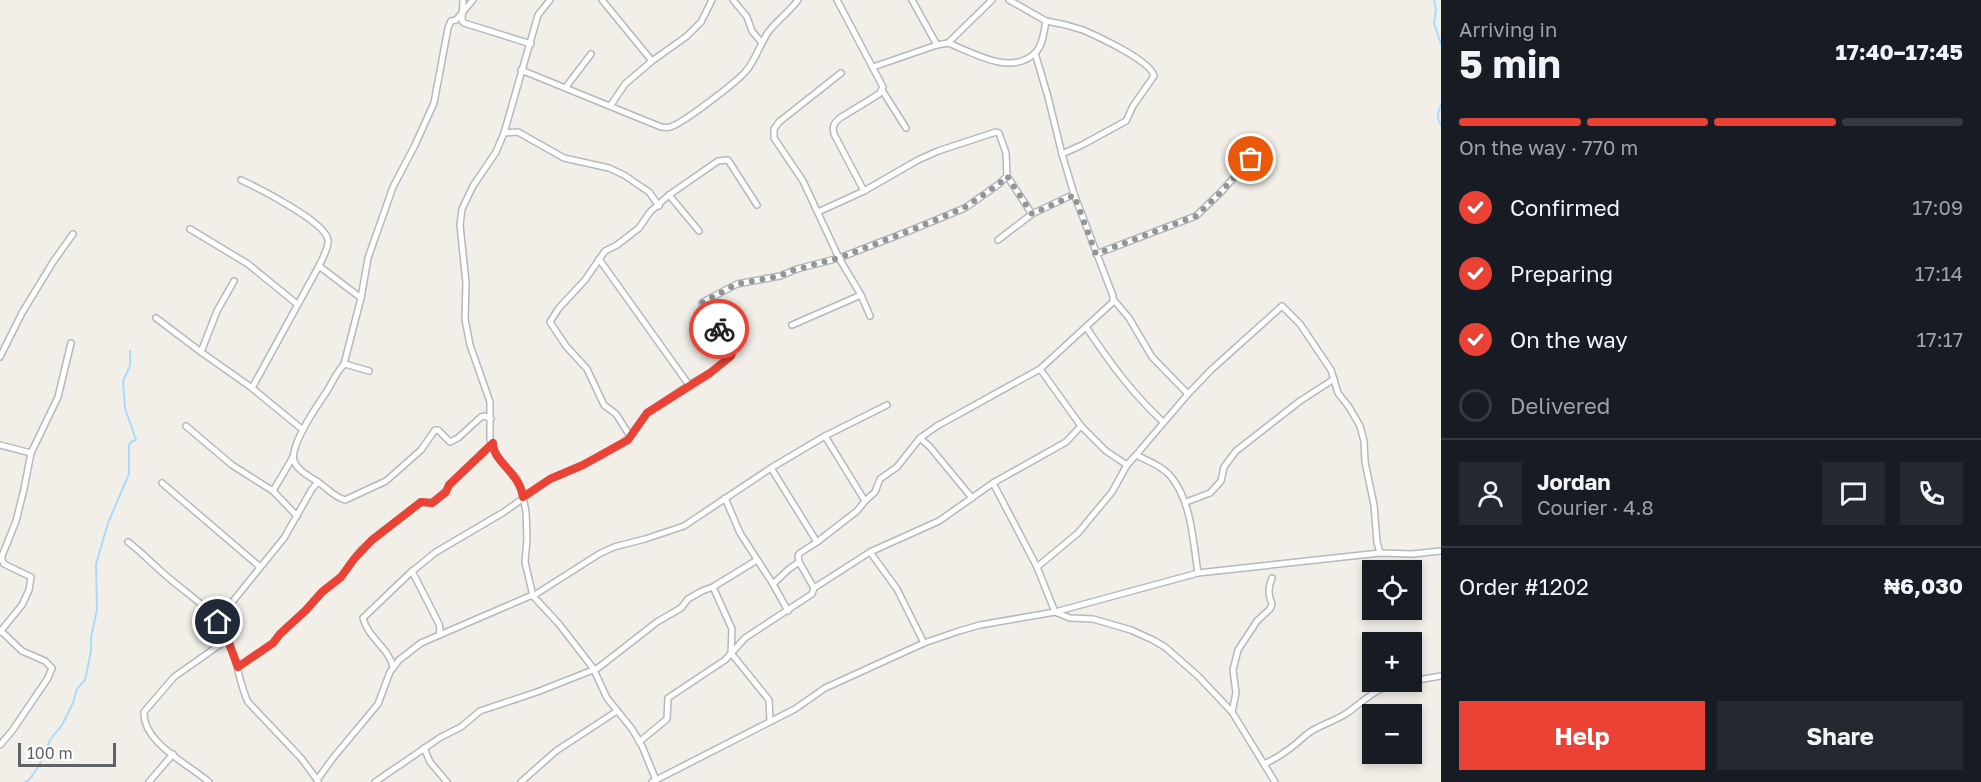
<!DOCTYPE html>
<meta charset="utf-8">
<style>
body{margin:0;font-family:"Golos Text",sans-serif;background:#242831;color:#f1f3f6;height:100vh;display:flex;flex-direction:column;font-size:22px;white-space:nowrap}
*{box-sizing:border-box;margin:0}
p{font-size:20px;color:#9ea1a6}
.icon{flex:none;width:33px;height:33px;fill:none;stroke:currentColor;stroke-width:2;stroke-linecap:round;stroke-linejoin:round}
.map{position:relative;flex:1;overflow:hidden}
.sheet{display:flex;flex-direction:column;background:#171b24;width:540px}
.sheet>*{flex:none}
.controls{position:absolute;left:1362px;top:560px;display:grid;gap:12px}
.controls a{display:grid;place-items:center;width:60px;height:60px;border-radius:0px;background:#171b24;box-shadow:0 3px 9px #0003;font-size:30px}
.scale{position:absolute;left:18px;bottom:15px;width:98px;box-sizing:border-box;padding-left:6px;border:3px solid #5f6368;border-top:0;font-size:16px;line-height:21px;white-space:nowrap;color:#5f6368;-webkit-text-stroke:4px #fff;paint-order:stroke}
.pin{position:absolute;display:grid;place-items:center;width:51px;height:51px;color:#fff;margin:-26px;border:3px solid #fff;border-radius:50%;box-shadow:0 2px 6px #0007}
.courier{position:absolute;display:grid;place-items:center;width:60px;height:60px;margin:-30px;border:4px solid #ea4335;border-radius:50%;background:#fff;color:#222;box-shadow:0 2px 8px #0007}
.headline em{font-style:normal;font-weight:700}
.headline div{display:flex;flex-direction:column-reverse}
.headline{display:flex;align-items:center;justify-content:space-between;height:102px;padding:0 18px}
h1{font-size:39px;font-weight:700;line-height:45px}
.bar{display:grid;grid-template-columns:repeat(4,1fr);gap:9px 6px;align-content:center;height:72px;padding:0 18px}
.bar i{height:8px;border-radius:4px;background:#363941}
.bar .on{background:#ea4335}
.bar p{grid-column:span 4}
.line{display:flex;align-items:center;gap:15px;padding:0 18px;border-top:2px solid #363941}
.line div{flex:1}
.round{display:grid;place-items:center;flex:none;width:63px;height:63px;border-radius:0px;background:#242831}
ol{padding:0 18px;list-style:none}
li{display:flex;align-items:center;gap:18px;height:66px}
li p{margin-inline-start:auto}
li .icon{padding:6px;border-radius:50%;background:#ea4335;color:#fff;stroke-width:4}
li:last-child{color:#9ea1a6}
li i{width:33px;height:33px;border:3px solid #363941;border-radius:50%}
.primary-button{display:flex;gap:12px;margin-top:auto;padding:12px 18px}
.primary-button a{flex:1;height:69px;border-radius:0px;background:#ea4335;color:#fff;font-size:24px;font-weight:700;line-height:69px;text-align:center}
.primary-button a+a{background:#242831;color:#f1f3f6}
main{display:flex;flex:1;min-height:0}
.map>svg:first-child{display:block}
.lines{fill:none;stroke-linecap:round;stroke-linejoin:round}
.stream{stroke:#aadaff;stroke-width:2}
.street-casing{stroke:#b5b8bc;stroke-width:8}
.street{stroke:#fff;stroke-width:5}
.done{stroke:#929495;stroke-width:6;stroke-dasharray:0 10.8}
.route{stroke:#ea4335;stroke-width:8}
</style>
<main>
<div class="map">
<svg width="1441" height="782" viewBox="0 0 1441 782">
<rect width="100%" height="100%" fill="#f1efe8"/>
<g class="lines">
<g class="stream">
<polyline points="1434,0 1436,10 1434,23 1441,44"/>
<path d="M1441,105C1438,111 1436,120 1441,124"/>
<polyline points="25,782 29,780 39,766 50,740 62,725 73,703 77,689 85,680 91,651 91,637 97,610 96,564 108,523 129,474 129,446 131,442 136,440 125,408 123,381 130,366 130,351"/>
</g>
<defs>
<g id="street">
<polyline points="463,0 462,21 464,23 531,44"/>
<polyline points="550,0 538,15 504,133 496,152 473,186 462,209 460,225 466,283 465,319 470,345 490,402 490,441 493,443 493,448 496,455 517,479 522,491 526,512 527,539 525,562 533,596 559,624 593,668 607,698 632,729 642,746 656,780"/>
<polyline points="602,0 652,61"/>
<polyline points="733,0 747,17 752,31 762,43"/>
<path d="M837,0L883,87L879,94L840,118C834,123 832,126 834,134L864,191"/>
<polyline points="912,0 937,45"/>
<path d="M948,43C974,53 1012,77 1036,52C1043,45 1044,31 1046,21L1009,0"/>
<path d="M1035,53L1048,97L1062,154L1082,145L1126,121L1133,106L1154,76C1151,61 1099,37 1083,30C1071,26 1059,23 1046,21"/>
<polyline points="873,67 937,45 948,43 992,0"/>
<path d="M521,70L661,127C665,127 667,128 670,127C682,124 737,82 746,71C756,60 760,43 769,31C778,20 789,12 798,0"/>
<polyline points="841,73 779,122 774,129 774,138 803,181 839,258 861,295 870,316"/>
<polyline points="566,87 591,54"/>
<polyline points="882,90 906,128"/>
<polyline points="611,105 625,84 652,61 687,36 701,22 712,0"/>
<polyline points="504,133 518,132 564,158 609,168 624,175 649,192 659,206"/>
<path d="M241,180C258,188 326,222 328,240C329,248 322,259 319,266"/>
<polyline points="669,195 699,231"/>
<polyline points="818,212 864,191 918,160 938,151 996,132 999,133 1006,153 1007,176 1032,214"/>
<polyline points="190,229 248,264 297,304"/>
<polyline points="998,240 1032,214 1074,194"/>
<polyline points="1096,254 1196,216 1220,193 1261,148"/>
<polyline points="599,259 689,385"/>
<polyline points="1113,299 1129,318 1152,357 1188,394 1136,455"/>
<polyline points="156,318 201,352 252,388 319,266 361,298"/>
<polyline points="792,325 861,295"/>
<path d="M1086,327C1111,364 1131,392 1163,422"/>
<polyline points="201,352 217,311 234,281"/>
<polyline points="0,357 22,313 53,262 73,234"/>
<polyline points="344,364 361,298 368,258 393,187 415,145 434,103 448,28 451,21 456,20 473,0"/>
<polyline points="1040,369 1081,426 1106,451 1127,465 1112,492 1078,533 1037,567 1055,612 1070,618 1093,619 1131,630 1153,640 1165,647 1198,676 1232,712 1275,782"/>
<path d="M369,371L345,364C338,368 331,386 325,394C317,406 289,446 294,461C298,471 309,476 318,482C327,488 334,497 345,500L386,481L421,450L435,430H438L450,442L458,438L481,417L485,416L491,419"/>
<polyline points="252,388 303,430"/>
<polyline points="1188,394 1211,370 1282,306 1300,324 1331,370 1338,393 1349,407 1360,426 1364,441 1365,462 1374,505 1377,542 1380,553"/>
<polyline points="186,426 232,465 273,491"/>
<polyline points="630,436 616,414 604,405 587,369 566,346 550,322 559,308 585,280 605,251 617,245 639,228 650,212 669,195 718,161 728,160 757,205"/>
<polyline points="825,436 865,501"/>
<polyline points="920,438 930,447 972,498"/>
<polyline points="0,445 31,453"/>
<polyline points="293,457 273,491 297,516"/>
<path d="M1127,465L1136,455C1148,461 1164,467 1172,478C1192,504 1193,542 1198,573"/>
<polyline points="771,468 817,542"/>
<polyline points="162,483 260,567"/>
<polyline points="993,483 1066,442 1081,426"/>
<polyline points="725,498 740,533 773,584 788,611"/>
<polyline points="1186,502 1210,493 1221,481 1224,467 1236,451 1300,401 1334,379"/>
<path d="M128,542C143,553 155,567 170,579C191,597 213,609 226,635C237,656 238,681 248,702L301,758L318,781"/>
<polyline points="870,552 897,589 924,643"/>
<polyline points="412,571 439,624 440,630 439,635"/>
<polyline points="773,584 789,569 799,562"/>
<polyline points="713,587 757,560"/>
<polyline points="814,588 870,552 939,521 993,483 1037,567"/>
<polyline points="218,622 225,611 284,538 312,489 318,482"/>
<polyline points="0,632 22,605 29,590 31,577 4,564 2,560 2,556 16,521 24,489 31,453 58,397 71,343"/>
<polyline points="238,667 273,643 280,634 306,610 322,592 341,577 360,551 372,540 421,502 432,503 446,491 449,485 493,443"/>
<path d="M393,667C389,648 368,638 363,618L410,573L436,552L504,512L550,479L583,465L621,444L628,439L647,413L689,385L710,373L731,356L733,350L719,329L703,310L702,303L703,302L737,284L780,276L797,269L839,258L909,231L965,208L999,184L1007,176"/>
<polyline points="1412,681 1441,676"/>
<path d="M1232,712L1236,693L1233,670L1238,650L1257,621L1270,609L1272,604C1268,594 1268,588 1272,578"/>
<polyline points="639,742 667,719 668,698 725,660 745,638 812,594 814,588 799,562 798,556 800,553 817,542 857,511 865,501 875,492 880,479 897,467 920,438 937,426 1040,369 1113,302 1113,296 1074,194 1062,154"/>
<polyline points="0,745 12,731 48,678 52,668 45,661 22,651 1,631"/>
<polyline points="424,748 430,762 447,782"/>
<path d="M1264,764C1280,757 1293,747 1306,735C1318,725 1334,722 1347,713C1372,695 1375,687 1408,681"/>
<polyline points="317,780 333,758 378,704 390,672 399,660 421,643 530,596 533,596 599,554 614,547 645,539 684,526 771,468 825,436 887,405"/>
<polyline points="149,782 173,754"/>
<path d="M209,782C188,764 142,742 144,712L174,677L228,639"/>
<polyline points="375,782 441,737 461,727 480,711 537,692 598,668 657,622 681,608 688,599 702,591 713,587 732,629 731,653 769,700 770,721"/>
<polyline points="521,782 556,751 617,711"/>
<polyline points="652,782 795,709 825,688 924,643 959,631 980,625 1055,612 1198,573 1380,553 1412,554 1441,551"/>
</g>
</defs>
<use href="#street" class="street-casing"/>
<use href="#street" class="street"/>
</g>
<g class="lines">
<polyline class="done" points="719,329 704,310 702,303 703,302 737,284 780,276 790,271 839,258 909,231 964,208 999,184 1007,176 1032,214 1074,195 1096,254 1196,216 1220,193 1251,159"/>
<path class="route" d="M218,622L226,636L238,667L273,643L280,634L306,610L322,592L341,577L354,559L372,540L421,502L432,503L446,492L449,485L493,443C493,462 520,473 523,497L550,479L583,465L628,440L647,413L710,373L731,356L733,350L719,329"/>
</g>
</svg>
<div class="controls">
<a><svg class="icon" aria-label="locate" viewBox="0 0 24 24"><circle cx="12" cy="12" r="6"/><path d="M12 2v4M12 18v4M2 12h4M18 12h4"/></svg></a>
<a>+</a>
<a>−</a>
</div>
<div class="scale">100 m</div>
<div class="pin" style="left:1251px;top:159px;background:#ea580c"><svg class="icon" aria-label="bag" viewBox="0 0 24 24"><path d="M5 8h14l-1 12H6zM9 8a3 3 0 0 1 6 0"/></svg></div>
<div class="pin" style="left:218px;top:622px;background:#1f2937"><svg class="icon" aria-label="home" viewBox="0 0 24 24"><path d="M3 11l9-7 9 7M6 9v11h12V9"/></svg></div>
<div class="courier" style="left:719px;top:329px"><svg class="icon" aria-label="bike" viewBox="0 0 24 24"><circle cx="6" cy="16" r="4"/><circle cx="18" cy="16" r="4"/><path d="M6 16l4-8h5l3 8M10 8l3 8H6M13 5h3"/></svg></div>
</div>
<section class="sheet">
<div class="headline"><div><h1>5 min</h1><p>Arriving in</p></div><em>17:40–17:45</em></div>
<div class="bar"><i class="on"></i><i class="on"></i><i class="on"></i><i></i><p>On the way · 770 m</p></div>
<ol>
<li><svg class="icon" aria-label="check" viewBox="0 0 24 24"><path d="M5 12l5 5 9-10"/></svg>Confirmed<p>17:09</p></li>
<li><svg class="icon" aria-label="check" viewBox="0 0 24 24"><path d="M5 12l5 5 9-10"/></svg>Preparing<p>17:14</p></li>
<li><svg class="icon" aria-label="check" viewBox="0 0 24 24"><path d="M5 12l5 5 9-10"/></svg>On the way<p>17:17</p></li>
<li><i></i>Delivered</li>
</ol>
<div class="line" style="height:108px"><a class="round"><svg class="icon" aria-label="person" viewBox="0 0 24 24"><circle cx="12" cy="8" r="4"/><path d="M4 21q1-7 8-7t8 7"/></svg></a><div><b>Jordan</b><p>Courier · 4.8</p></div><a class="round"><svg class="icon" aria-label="chat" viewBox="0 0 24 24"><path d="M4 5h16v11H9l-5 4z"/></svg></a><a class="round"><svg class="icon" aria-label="phone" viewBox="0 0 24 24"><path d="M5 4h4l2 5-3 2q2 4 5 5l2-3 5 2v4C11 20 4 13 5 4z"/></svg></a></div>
<div class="line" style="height:78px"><div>Order #1202</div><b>₦6,030</b></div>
<div class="primary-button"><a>Help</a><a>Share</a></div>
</section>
</main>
